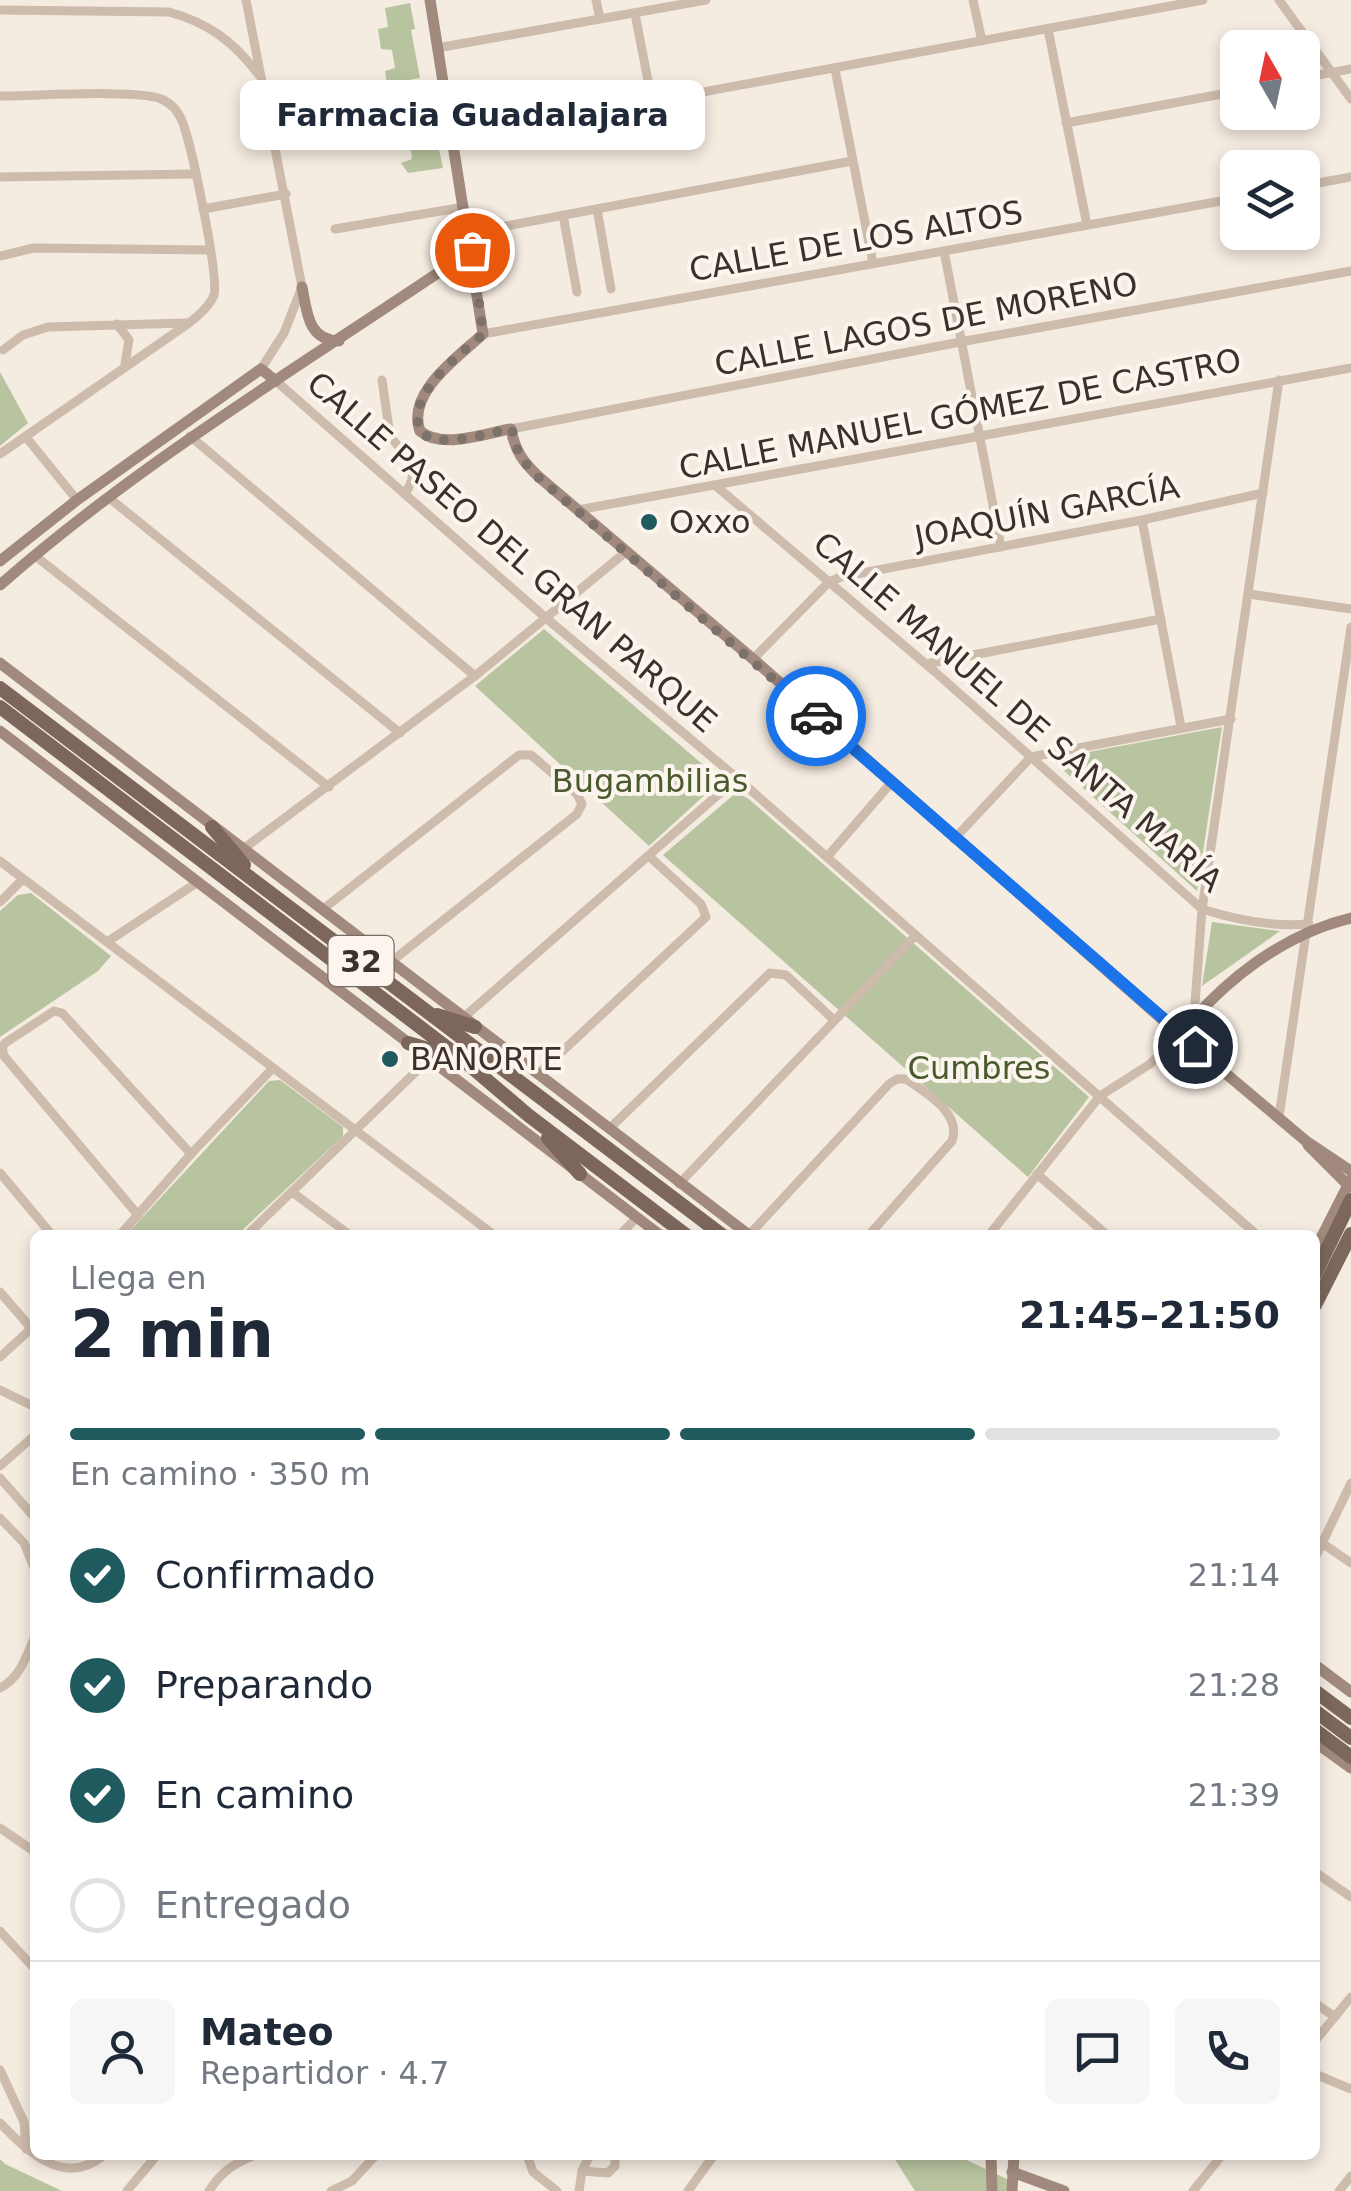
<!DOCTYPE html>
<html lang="es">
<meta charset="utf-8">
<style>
body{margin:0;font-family:"DejaVu Sans",sans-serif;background:#f6f6f7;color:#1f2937;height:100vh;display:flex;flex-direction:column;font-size:38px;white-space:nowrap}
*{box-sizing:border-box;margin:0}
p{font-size:32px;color:#747a83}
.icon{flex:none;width:55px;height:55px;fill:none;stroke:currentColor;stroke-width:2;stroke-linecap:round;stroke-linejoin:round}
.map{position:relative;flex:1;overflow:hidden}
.panel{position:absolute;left:30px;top:1230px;width:1290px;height:930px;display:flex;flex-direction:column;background:#fff;border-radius:15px;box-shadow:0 5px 15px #0003}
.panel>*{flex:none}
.needle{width:65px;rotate:351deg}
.tools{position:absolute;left:1220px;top:30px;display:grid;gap:20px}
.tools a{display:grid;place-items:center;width:100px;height:100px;border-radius:15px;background:#fff;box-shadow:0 5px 15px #0003;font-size:50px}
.pin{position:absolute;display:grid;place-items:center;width:85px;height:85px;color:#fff;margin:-42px;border:5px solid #fff;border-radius:50%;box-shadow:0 2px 10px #0007}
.courier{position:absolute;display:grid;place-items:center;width:100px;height:100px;margin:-50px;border:8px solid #1a73e8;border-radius:50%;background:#fff;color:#222;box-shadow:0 2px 12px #0007}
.bubble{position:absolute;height:70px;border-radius:15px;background:#fff;box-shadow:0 5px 15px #0003;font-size:32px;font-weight:700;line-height:70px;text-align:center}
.summary em{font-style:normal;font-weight:700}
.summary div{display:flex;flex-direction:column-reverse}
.summary{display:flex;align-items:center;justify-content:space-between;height:170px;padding:0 40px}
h1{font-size:65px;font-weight:700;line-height:75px}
.bar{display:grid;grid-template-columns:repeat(4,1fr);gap:15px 10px;align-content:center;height:120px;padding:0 40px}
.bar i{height:12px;border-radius:8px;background:#e0e1e3}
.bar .active{background:#1f5a5e}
.bar p{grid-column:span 4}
.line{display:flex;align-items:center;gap:25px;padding:0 40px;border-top:2px solid #e0e1e3}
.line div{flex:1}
.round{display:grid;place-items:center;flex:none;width:105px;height:105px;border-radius:15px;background:#f6f6f7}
ol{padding:0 40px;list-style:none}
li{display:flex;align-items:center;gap:30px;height:110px}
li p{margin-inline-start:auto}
li .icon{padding:10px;border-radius:50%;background:#1f5a5e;color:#fff;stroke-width:4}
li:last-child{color:#747a83}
li i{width:55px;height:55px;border:5px solid #e0e1e3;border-radius:50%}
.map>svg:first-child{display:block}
.green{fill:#b8c4a0}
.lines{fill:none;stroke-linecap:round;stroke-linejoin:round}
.street{stroke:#cdbbac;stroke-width:9}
.secondary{stroke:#a18a7d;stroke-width:11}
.primary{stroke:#7d675c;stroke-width:14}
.done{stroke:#7c716b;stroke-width:10;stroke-dasharray:0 18}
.route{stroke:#1a73e8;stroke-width:12}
.poi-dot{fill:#1f5a5e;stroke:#fbf5ee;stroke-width:4}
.labels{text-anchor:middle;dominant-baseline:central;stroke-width:8;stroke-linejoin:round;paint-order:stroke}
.shield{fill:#fbf5ee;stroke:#756b66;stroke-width:2.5}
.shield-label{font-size:30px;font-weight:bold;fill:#3b302b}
.street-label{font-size:32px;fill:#3b302b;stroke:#fbf5ee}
.poi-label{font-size:32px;fill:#3b302b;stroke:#fbf5ee;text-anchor:start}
.park-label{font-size:32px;fill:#4a5a2e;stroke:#fbf5ee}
</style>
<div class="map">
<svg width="1351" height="2191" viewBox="0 0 1351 2191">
<rect width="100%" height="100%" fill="#f4ebe1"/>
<g class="green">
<polygon points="410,3 415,29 411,30 420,78 387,84 385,71 395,68 392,50 381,49 378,29 388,27 385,8"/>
<polygon points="428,95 434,127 427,128 430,140 437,140 443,168 408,173 401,163 412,159 410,141 397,140 394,121 405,117 402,99"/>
<polygon points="0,372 28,423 0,446"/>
<polygon points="544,629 721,780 649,846 475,686"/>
<polygon points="1222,727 1197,891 1051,759"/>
<polygon points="737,792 750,800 1089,1097 1028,1177 663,855"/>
<polygon points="31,893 111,956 98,971 0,1037 0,911 18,895"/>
<polygon points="1212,922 1280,931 1202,986"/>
<polygon points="280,1080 343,1127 343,1136 237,1235 126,1235 269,1081"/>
<polygon points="892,2155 956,2155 1011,2181 1016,2191 915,2191"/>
<polygon points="0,2159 5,2164 62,2191 0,2191"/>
</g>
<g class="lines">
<g class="street">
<polyline points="246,0 302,287 284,333 261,369"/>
<polyline points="596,0 600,19"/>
<polyline points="973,0 982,41"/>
<polyline points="1279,0 1351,99"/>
<path d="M0,10L169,12C209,23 234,42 259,75"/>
<polyline points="635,14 652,101"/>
<polyline points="1048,29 1087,225"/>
<polyline points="437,48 706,0"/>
<polyline points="835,69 873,263"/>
<polyline points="1302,78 1351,69"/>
<path d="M0,96C31,96 140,89 161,99C171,103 178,111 182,121C191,141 219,276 214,295C210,306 198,316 189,323L0,454"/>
<polyline points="1066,123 1238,91"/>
<polyline points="453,138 1203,0"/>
<polyline points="0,177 194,174"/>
<polyline points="1302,186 1351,177"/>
<polyline points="203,209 286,194"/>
<polyline points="597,209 611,289"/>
<polyline points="563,215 577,292"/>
<polyline points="335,229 464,207"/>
<polyline points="469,233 852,161"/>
<polyline points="944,251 1001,547"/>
<polyline points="0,256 34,248 210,250"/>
<polyline points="117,324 129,340 125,364"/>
<polyline points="483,334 1238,198"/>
<polyline points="3,350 23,335 48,327 186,323"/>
<polyline points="382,380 390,436 413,465 412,480 406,493"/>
<polyline points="276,381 546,618 737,778 1257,1235"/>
<polyline points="511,429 960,342 1351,271"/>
<polyline points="190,436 475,676"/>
<polyline points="26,437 77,500"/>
<path d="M716,486L934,671L1202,909C1236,920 1273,927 1309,924"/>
<polyline points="108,497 400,733"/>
<polyline points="578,510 1351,368"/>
<polyline points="1142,520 1181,727"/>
<polyline points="34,555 329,787"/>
<polyline points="1249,594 1351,609"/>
<polyline points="753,659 829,582 841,577 1142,520 1263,493"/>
<polyline points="926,664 1161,619"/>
<polyline points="954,839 1031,757 1231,719"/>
<polyline points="243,849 475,676 627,551"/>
<polyline points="827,857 891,783"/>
<polyline points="0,861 494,1235"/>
<polyline points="0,902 22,880"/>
<polyline points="322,910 519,755 531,755 577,794 582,804 577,814 392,961"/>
<polyline points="107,942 198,882"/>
<polyline points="1194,1017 1202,909 1279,380"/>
<polyline points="463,1018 737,778"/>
<polyline points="539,1073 706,917 701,904 650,857"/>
<polyline points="1279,1117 1351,627"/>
<polyline points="609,1129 770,973 786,975 834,1020"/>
<polyline points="0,1173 52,1235"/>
<polyline points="1037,1174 1107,1235"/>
<polyline points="679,1184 915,936"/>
<polyline points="292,1192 350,1235"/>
<polyline points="138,1215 4,1056 2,1047 5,1043 54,1011 62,1013 191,1154"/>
<polyline points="120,1235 191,1154 273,1068"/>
<polyline points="247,1235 428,1060"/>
<polyline points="620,1235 637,1217"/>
<path d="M749,1235L889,1084L897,1079H906C926,1093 962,1113 952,1141L869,1235"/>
<polyline points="989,1235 1100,1096 1150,1064 1180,1035"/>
<polyline points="0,1292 32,1329"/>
<polyline points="0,1357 33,1327"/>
<polyline points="0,1390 35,1407"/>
<polyline points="0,1466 35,1435"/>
<polyline points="0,1478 35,1518"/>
<polyline points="0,1518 24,1543 35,1570"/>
<polyline points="1322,1543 1351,1563"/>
<polyline points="1315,1558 1351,1483"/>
<path d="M0,1688C20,1678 27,1655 35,1636"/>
<polyline points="0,1828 35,1852"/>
<polyline points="1315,1872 1351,1897"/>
<polyline points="0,1931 35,1969"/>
<polyline points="1315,2003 1335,2017"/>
<polyline points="1315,2041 1351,1997"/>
<polyline points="0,2070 24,2122 26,2149"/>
<polyline points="1315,2074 1351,2089"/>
<path d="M0,2123C28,2152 65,2188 104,2155"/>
<polyline points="527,2155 533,2172 557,2191"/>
<polyline points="582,2171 608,2173 615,2166 615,2155"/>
<polyline points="127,2191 157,2155"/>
<path d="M209,2191C221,2172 234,2163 255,2155"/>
<polyline points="331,2191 352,2181 376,2155"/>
<polyline points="579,2191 582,2171 590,2155"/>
<polyline points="688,2191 714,2155"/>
<polyline points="1193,2191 1222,2155"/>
<polyline points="1339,2191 1351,2176"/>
</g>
<g class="secondary">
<path d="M430,0L483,334C458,357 406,393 420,431C442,450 485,433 511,429C515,451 523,462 539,477L753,659L1180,1035L1306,1141L1351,1171"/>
<path d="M302,287C307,313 308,340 339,341"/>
<polyline points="0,561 77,500 261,369 276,381"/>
<path d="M0,585C146,457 312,359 472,250"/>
<polyline points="0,663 749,1235"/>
<polyline points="0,731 660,1235"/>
<path d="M1180,1035C1223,981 1283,934 1351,918"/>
<polyline points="1308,1145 1348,1185"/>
<polyline points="1315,1250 1351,1179"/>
<polyline points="1315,1665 1351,1692"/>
<polyline points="1315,1742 1351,1768"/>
<polyline points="991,2155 992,2191"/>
<polyline points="1012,2172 1064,2191"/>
<polyline points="1012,2191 1014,2155"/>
</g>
<g class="primary">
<polyline points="0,688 722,1235"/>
<polyline points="0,707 462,1059 528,1115 686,1235"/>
<polyline points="212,827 244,865"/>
<polyline points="437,1015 475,1027"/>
<polyline points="408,1043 455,1057"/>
<polyline points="548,1138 580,1174"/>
<polyline points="1315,1274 1351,1200"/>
<polyline points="1315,1305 1351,1234"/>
<polyline points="1315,1691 1351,1718"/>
<polyline points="1315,1711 1351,1738"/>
<polyline points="1315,1730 1351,1757"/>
</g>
</g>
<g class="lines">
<path class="done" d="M472,250L483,334C458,357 406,393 420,432C442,450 485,433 512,429C515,451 523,462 539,478L816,716"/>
<polyline class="route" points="816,716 1195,1046"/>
</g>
<g class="poi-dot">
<circle cx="649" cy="522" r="10"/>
<circle cx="390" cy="1059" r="10"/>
</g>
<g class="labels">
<rect class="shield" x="328.5" y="936" width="65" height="50" rx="8"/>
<g class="shield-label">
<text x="361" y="961">32</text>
</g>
<g class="street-label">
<text transform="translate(856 241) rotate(-10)">CALLE DE LOS ALTOS</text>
<text transform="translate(926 324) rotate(-11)">CALLE LAGOS DE MORENO</text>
<text transform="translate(960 414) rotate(-11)">CALLE MANUEL GÓMEZ DE CASTRO</text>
<text transform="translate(1047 512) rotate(-11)">JOAQUÍN GARCÍA</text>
<text transform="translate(512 552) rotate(41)">CALLE PASEO DEL GRAN PARQUE</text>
<text transform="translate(1018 712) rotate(41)">CALLE MANUEL DE SANTA MARÍA</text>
</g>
<g class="poi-label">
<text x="669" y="522">Oxxo</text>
<text x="410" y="1059">BANORTE</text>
</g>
<g class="park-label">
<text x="650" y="781">Bugambilias</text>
<text x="979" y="1068">Cumbres</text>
</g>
</g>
</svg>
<div class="tools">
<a><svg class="needle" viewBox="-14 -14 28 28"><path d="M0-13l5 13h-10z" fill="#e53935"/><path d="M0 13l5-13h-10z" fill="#747a83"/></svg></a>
<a><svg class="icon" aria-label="layers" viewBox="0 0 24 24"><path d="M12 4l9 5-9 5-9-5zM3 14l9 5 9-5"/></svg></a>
</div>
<div class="pin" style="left:472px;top:250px;background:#ea580c"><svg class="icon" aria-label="bag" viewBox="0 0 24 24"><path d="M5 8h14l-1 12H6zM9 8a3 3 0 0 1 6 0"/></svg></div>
<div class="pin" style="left:1195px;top:1046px;background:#1f2937"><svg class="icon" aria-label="home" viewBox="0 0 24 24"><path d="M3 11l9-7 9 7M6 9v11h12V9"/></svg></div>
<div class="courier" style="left:816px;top:716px"><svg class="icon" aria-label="car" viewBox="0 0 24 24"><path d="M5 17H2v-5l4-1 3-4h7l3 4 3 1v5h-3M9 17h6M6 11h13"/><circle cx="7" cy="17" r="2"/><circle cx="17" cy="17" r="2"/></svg></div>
<div class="bubble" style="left:240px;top:80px;width:465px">Farmacia Guadalajara</div>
<section class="panel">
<div class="summary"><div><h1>2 min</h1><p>Llega en</p></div><em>21:45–21:50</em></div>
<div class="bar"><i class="active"></i><i class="active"></i><i class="active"></i><i></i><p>En camino · 350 m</p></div>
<ol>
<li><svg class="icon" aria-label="check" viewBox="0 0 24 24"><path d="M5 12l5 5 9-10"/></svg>Confirmado<p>21:14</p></li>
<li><svg class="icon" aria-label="check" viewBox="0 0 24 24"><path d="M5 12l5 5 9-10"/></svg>Preparando<p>21:28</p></li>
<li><svg class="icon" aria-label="check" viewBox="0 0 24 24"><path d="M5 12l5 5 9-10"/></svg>En camino<p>21:39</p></li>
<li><i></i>Entregado</li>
</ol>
<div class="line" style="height:180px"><a class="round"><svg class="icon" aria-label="person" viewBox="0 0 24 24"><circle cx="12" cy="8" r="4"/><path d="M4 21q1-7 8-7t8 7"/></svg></a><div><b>Mateo</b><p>Repartidor · 4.7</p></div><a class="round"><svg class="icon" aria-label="chat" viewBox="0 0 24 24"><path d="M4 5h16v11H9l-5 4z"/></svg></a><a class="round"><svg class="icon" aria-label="phone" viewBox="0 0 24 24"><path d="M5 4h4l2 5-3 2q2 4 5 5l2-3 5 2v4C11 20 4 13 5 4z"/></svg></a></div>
</section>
</div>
